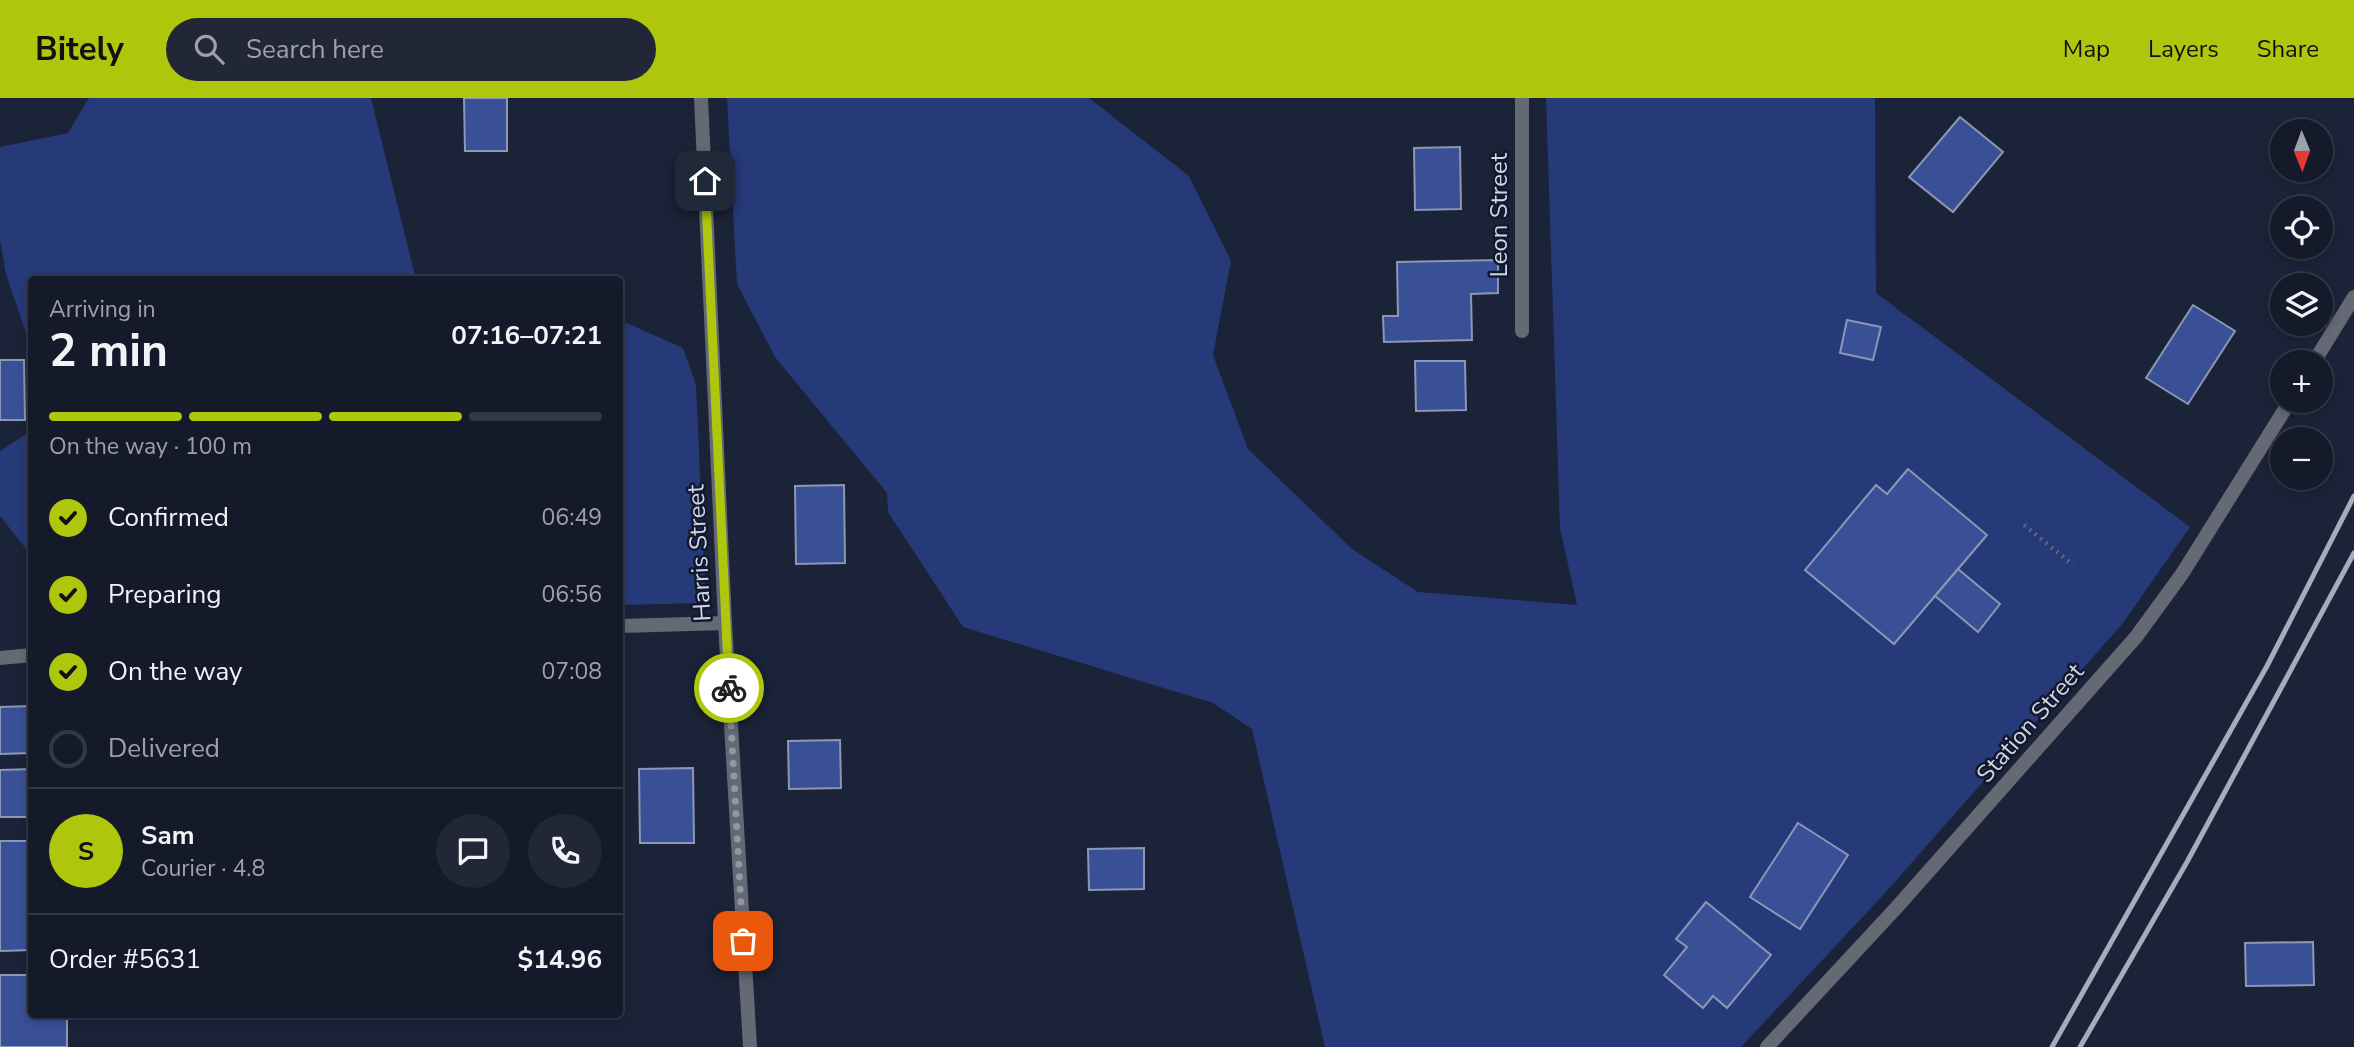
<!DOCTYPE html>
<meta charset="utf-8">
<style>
body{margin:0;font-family:"Nunito Sans",sans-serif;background:#212736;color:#f1f3f6;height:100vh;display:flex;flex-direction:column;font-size:26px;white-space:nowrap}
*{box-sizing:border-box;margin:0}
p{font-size:23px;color:#9da1a8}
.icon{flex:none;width:38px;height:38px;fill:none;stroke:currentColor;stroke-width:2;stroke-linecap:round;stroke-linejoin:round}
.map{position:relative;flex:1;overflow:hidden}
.side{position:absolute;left:28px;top:178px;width:595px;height:742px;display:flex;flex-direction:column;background:#141a2a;border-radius:7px;box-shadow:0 4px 10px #0003,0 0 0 2px #333847}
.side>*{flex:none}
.needle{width:46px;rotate:179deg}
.buttons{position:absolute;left:2270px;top:21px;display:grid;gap:14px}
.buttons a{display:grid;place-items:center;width:63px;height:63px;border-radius:50%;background:#141a2a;box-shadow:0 4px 10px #0003,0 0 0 2px #333847;font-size:35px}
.pin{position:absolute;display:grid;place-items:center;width:60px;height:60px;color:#fff;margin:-30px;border-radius:14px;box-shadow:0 4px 10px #0006}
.courier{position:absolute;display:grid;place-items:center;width:70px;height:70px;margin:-35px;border:5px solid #aec60b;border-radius:50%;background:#fff;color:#222;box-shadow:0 2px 9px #0007}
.head em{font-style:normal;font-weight:700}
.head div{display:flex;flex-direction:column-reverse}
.head{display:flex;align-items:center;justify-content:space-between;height:119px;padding:0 21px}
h1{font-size:46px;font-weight:700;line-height:52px}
.bar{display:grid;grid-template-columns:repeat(4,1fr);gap:10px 7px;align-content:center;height:84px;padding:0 21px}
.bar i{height:9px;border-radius:5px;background:#333847}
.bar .active{background:#aec60b}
.bar p{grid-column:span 4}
.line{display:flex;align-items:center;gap:18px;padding:0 21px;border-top:2px solid #333847}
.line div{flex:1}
.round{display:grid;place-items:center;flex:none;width:74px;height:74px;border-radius:37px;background:#212736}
ol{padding:0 21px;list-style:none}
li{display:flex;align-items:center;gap:21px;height:77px}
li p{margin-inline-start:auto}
li .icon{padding:7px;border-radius:50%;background:#aec60b;color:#111;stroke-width:4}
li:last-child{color:#9da1a8}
li i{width:38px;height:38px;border:4px solid #333847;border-radius:50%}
header{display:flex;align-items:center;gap:42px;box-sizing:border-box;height:98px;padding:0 35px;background:#aec60b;color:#111}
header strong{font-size:33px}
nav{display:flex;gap:38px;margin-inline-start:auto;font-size:24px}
.search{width:490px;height:63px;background:#212736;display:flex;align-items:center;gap:18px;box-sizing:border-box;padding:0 24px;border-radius:38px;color:#9da1a8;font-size:26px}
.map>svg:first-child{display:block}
.green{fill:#263978}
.building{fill:#394f96;stroke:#8c97b3;stroke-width:2}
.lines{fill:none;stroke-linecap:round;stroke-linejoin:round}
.path{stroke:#61687b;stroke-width:4.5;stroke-dasharray:2 5;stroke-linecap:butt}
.street{stroke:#646974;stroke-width:14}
.rail{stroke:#a5acbc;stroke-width:5}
.done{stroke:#9197a8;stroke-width:7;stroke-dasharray:0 12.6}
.route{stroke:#aec60b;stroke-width:9}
.labels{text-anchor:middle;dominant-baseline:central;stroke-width:5;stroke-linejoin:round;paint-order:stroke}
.street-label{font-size:24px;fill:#d0d6e5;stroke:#12192e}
</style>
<header>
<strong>Bitely</strong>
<div class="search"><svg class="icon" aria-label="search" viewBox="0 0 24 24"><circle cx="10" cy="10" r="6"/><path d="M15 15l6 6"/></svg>Search here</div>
<nav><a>Map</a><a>Layers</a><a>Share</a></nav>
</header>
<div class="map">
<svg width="2354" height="949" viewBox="0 0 2354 949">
<rect width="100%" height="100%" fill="#1b2338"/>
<g class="green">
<polygon points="89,0 371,0 416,182 32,182 31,249 6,176 0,143 0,49 68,35"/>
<polygon points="727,0 1089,0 1189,78 1231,163 1213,257 1248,351 1352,451 1418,494 1577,507 1560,430 1546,0 1875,0 1876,195 2190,429 2123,525 1885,795 1741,949 1325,949 1252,631 1213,605 963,529 888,414 887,395 775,259 737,186"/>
<polygon points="620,222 683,250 696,287 706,505 620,507"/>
<polygon points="31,333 31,457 0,418 0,353"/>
</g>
<g class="building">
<polygon points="464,0 507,0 507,53 465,53"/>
<polygon points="1960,19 2003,54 1953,114 1909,79"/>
<polygon points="1460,49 1461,111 1415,112 1414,50"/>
<polygon points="1498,162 1498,195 1471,196 1472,242 1384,244 1383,218 1398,218 1397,164"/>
<polygon points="2193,207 2235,233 2188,306 2146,280"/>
<polygon points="1847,222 1881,229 1873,262 1840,255"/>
<polygon points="0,262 24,262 25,322 0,322"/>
<polygon points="1415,263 1465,263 1466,312 1416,313"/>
<polygon points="1908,371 1987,437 1894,546 1805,472 1876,387 1887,396"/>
<polygon points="844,387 845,465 796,466 795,388"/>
<polygon points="1958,471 2000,506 1978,534 1935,498"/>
<polygon points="32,608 32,655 0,656 0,609"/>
<polygon points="840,642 841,690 789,691 788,643"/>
<polygon points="693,670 694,745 640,745 639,671"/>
<polygon points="32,671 32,719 0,719 0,672"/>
<polygon points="1798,725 1848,757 1800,831 1750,799"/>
<polygon points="0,743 32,743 32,852 0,853"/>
<polygon points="1144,750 1144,791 1089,792 1088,751"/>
<polygon points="1706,804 1771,857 1727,910 1713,898 1703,910 1664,877 1687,849 1676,841"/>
<polygon points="2313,844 2314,887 2246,888 2245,845"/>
<polygon points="0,877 32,877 32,917 67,917 67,949 0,949"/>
</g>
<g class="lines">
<polyline class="path" points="2024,427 2073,467"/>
<g class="street">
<polyline points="701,0 725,525 750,949"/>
<polyline points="1522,233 1522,0"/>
<polyline points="2314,264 2354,199"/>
<polyline points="620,528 725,525"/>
<polyline points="0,560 32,557"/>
<polyline points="1767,949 1897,809 2136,539 2182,476 2290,303"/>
</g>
<g class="rail">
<polyline points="2052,949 2267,568 2354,398"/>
<polyline points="2080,949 2187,764 2354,455"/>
</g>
</g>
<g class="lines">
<polyline class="done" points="729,590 743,843"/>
<polyline class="route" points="705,83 729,590"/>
</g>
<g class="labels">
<g class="street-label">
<text transform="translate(1499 117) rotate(-90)">Leon Street</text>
<text transform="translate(699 455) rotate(-93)">Harris Street</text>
<text transform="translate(2030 625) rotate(-49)">Station Street</text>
</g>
</g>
</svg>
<div class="buttons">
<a><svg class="needle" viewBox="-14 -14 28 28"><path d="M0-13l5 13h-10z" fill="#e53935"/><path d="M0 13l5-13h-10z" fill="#9da1a8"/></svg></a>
<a><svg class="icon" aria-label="locate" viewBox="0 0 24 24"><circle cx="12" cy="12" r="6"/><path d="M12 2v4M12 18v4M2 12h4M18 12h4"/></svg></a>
<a><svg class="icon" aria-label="layers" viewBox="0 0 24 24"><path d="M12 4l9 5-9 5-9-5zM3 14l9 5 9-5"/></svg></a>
<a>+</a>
<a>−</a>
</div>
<div class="pin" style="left:743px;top:843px;background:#ea580c"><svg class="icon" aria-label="bag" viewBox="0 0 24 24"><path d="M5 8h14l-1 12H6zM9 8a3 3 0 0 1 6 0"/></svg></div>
<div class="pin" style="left:705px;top:83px;background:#1f2937"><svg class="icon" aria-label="home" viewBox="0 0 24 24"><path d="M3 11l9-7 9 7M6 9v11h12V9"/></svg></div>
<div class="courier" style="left:729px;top:590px"><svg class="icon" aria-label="bike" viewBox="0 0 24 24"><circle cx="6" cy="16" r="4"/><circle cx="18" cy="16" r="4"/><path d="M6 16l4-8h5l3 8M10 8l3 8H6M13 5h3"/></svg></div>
<section class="side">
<div class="head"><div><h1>2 min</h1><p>Arriving in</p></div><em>07:16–07:21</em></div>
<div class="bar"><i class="active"></i><i class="active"></i><i class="active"></i><i></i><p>On the way · 100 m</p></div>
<ol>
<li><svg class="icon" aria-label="check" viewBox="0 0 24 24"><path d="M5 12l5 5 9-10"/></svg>Confirmed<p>06:49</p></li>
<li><svg class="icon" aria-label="check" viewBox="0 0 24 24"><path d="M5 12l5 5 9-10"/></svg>Preparing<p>06:56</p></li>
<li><svg class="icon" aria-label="check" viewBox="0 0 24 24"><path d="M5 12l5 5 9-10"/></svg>On the way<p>07:08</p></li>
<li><i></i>Delivered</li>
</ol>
<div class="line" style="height:126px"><b class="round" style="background:#aec60b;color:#111">S</b><div><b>Sam</b><p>Courier · 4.8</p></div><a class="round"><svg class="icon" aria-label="chat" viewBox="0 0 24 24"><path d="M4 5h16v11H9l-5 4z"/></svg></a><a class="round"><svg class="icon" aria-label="phone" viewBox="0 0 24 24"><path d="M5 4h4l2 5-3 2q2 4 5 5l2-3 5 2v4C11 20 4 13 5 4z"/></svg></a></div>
<div class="line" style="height:91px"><div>Order #5631</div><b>$14.96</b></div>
</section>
</div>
